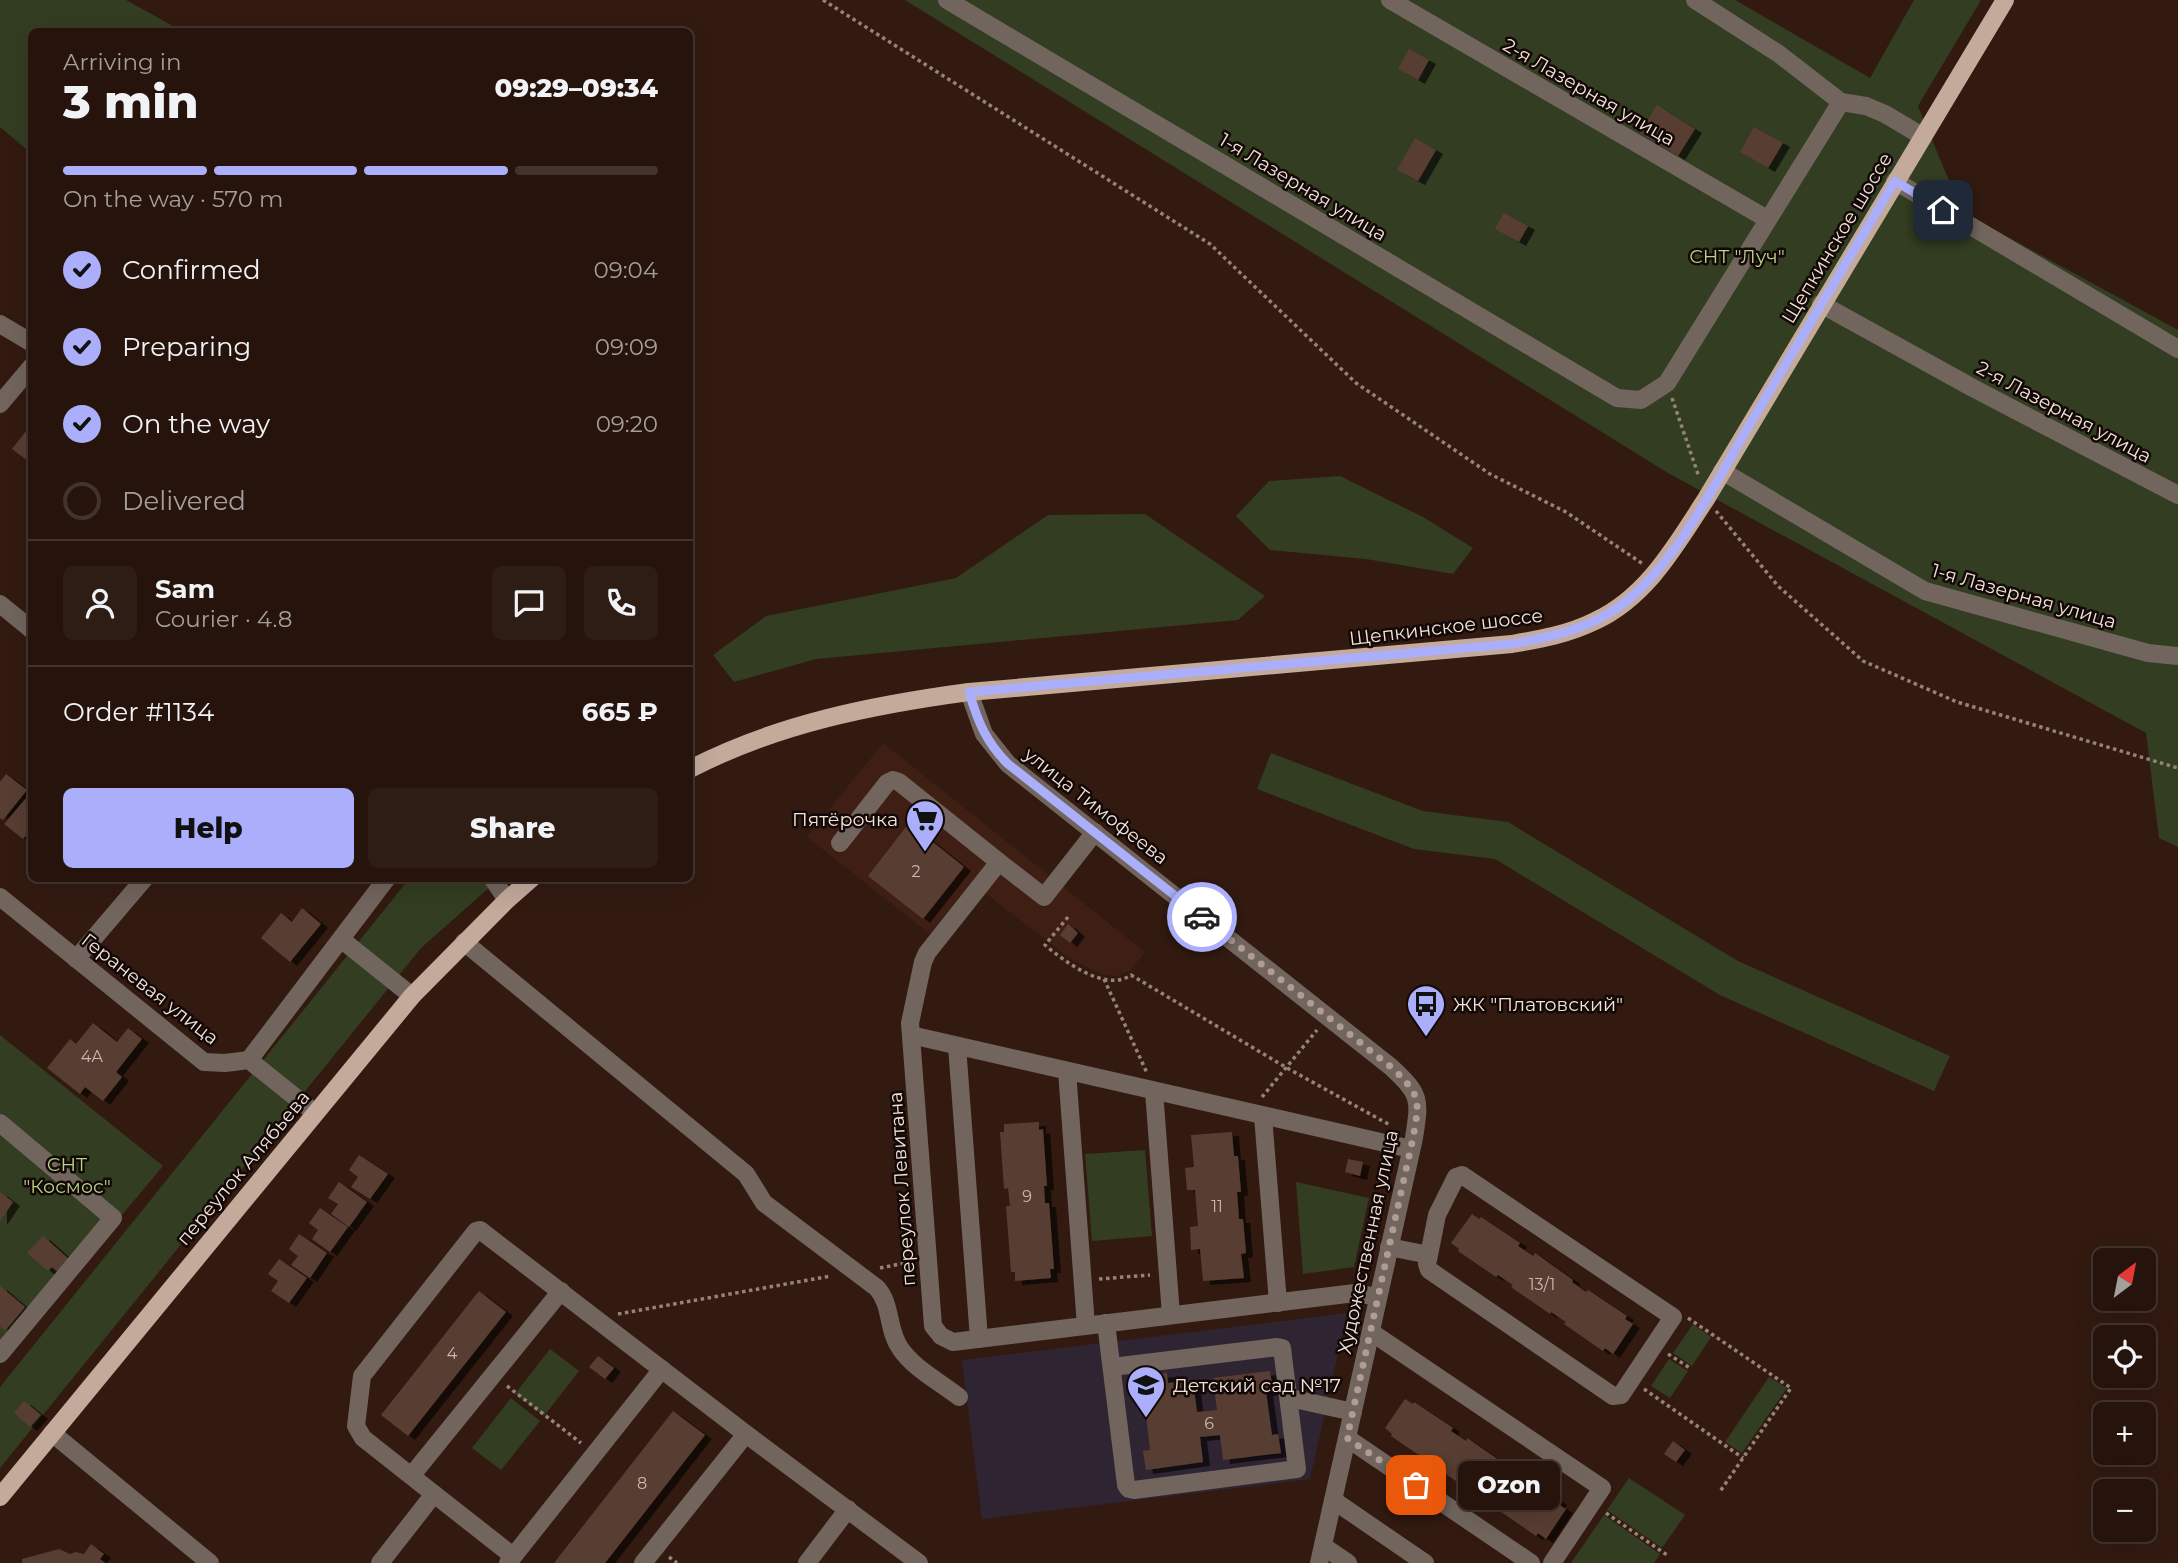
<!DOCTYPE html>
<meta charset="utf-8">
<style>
body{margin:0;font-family:Montserrat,sans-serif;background:#2e1d15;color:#f1f3f6;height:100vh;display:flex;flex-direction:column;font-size:26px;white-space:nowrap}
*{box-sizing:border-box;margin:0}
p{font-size:23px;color:#a49e9d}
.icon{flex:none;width:38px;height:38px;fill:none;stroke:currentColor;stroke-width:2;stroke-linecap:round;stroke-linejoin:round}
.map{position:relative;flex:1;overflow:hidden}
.panel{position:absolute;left:28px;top:28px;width:665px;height:854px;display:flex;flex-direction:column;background:#26140c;border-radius:10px;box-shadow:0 7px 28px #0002,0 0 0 2px #42332d}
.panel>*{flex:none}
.needle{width:46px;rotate:32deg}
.tools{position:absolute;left:2093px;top:1248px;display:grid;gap:14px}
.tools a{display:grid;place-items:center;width:63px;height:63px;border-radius:10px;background:#26140c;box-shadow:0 7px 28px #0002,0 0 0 2px #42332d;font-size:35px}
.pin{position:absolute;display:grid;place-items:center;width:60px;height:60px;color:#fff;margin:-30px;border-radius:14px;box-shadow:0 4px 10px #0006}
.courier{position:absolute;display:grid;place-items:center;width:70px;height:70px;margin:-35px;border:5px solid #abaffb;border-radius:50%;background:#fff;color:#222;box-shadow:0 2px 9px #0007}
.bubble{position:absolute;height:49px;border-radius:10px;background:#26140c;box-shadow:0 7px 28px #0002,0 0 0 2px #42332d;font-size:23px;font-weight:800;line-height:49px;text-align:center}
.overview em{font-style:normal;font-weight:800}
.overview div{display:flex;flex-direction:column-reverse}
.overview{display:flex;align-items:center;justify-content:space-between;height:119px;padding:0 35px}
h1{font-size:46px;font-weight:800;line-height:52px}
.bar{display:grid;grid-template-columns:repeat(4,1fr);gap:10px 7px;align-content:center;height:84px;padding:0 35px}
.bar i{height:9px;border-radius:5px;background:#42332d}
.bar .selected{background:#abaffb}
.bar p{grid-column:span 4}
.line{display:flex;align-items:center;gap:18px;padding:0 35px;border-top:2px solid #42332d}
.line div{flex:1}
.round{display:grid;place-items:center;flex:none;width:74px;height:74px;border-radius:10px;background:#2e1d15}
ol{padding:0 35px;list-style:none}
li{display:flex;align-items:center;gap:21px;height:77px}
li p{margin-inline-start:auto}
li .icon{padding:7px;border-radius:50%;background:#abaffb;color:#111;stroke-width:4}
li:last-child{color:#a49e9d}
li i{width:38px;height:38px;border:4px solid #42332d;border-radius:50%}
.button{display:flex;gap:14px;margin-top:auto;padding:14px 35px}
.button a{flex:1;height:80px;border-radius:10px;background:#abaffb;color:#111;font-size:28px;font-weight:800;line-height:80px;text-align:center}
.button a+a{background:#2e1d15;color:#f1f3f6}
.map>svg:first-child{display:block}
.built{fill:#3f1f13}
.education{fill:#2f2432}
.green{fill:#333d21}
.building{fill:#593d33;filter:url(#shadow)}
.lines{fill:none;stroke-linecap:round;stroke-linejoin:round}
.path{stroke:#97827a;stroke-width:3.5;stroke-dasharray:3.5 3.5;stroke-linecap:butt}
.minor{stroke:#71655e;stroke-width:18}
.major{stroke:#c3aa9b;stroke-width:18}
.done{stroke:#af9c94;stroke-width:7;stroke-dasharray:0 12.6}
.route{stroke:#abaffb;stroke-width:9}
.labels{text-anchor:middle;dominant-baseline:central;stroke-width:5;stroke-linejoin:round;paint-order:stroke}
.number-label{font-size:16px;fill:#ccb9b1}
.street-label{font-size:19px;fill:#f3e2db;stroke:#120805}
.park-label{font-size:19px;fill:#b8d388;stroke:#120805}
.poi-label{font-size:19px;fill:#f3e2db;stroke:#120805;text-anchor:start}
</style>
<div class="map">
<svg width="2178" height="1563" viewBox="0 0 2178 1563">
<defs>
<filter id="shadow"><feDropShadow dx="7" dy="4" stdDeviation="0" flood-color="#0009"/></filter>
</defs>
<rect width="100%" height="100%" fill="#321a10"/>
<polygon class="built" points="883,743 1145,952 1130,971 1117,976 1104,975 1072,960 972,883 930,934 807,837"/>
<polygon class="education" points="1347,1313 1310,1479 982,1519 962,1360"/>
<g class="green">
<polygon points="0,0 126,0 182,31 32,32 31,153 0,127"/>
<polygon points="905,0 1735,0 1870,78 1914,0 1981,0 1918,106 1962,212 2178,330 2178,847 2159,838 2146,733 1668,473"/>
<polygon points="1340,476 1423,517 1473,548 1453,574 1366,559 1270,550 1236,516 1269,481"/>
<polygon points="1145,514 1265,596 1238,620 816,659 734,682 713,655 766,616 956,578 1048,515"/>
<polygon points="1271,753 1423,811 1508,822 1738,961 1950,1056 1934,1091 1720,995 1495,859 1414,849 1257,789"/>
<polygon points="409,879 499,879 421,948 0,1468 0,1387"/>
<polygon points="0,1035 163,1166 0,1360"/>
<polygon points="1145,1150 1152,1236 1092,1241 1085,1154"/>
<polygon points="1296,1182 1369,1198 1354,1267 1303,1274"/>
<polygon points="1693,1324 1711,1337 1692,1366 1673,1353"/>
<polygon points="550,1349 579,1371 544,1416 515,1394"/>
<polygon points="1669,1359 1688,1371 1670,1398 1651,1386"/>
<polygon points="1769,1377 1787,1388 1742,1453 1725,1442"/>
<polygon points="511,1398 540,1421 501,1470 472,1448"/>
<polygon points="1629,1478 1685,1515 1662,1548 1607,1510"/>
<polygon points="1604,1515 1660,1554 1654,1563 1571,1563"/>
</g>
<g class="building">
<polygon points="1409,49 1429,60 1418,80 1398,69"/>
<polygon points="1657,105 1695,129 1678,156 1640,133"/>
<polygon points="1754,127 1783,143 1768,168 1740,152"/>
<polygon points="1415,138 1436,150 1418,181 1397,170"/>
<polygon points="1504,213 1528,226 1519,242 1495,229"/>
<polygon points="30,426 32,428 32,464 12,449"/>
<polygon points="6,774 27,790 3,820 0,818 0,782"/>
<polygon points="27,797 32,801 32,828 23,839 4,824"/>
<polygon points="909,823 964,867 923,919 868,876"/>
<polygon points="302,908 321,924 290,962 261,938 281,913 292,922"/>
<polygon points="1068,924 1078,933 1070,943 1060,935"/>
<polygon points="93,1023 117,1042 128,1028 142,1039 116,1072 122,1077 103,1101 85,1087 80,1094 47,1068 70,1039 76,1044"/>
<polygon points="1039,1122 1039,1130 1043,1129 1047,1186 1044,1186 1045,1203 1049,1203 1054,1269 1050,1269 1051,1278 1015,1281 1015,1272 1011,1272 1006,1206 1010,1206 1008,1188 1004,1189 1000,1132 1004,1132 1004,1124"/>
<polygon points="1232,1132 1234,1156 1238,1156 1241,1192 1237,1192 1239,1219 1243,1219 1246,1253 1241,1254 1244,1278 1203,1281 1200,1249 1191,1250 1190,1227 1198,1226 1195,1190 1187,1190 1185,1168 1194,1167 1191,1135"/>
<polygon points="359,1155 388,1174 370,1199 351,1187 358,1177 349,1170"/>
<polygon points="1348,1159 1363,1162 1360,1176 1345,1172"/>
<polygon points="339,1182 367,1202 349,1227 331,1214 338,1204 328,1198"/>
<polygon points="0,1192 13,1202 0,1221"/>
<polygon points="320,1208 348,1227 330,1252 312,1239 318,1230 309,1223"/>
<polygon points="1472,1214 1479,1219 1481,1217 1520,1243 1518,1246 1533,1256 1535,1253 1573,1280 1572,1282 1586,1292 1588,1290 1627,1316 1625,1319 1633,1324 1613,1354 1605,1348 1603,1351 1564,1324 1566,1322 1551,1312 1550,1314 1511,1287 1513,1285 1498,1275 1496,1277 1458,1251 1459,1249 1451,1243"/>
<polygon points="299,1234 327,1253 310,1278 291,1265 298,1256 289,1249"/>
<polygon points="43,1236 71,1261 60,1274 52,1267 48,1271 27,1253"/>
<polygon points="279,1259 307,1278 289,1303 271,1291 278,1281 268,1274"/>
<polygon points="0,1286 25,1307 5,1331 0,1326"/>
<polygon points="479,1291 506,1312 408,1436 381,1415"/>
<polygon points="598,1356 614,1368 605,1379 589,1367"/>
<polygon points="1270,1371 1273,1391 1266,1392 1272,1435 1278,1434 1281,1453 1223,1460 1220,1435 1200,1437 1203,1462 1146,1470 1143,1451 1150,1450 1145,1407 1138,1407 1135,1388 1148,1386 1147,1375 1167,1373 1168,1383 1193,1381 1197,1412 1217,1410 1213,1378"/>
<polygon points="1405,1399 1413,1404 1414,1402 1453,1428 1451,1431 1466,1441 1467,1438 1506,1465 1505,1467 1519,1477 1521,1475 1560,1501 1558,1504 1566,1509 1546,1539 1538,1533 1536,1536 1497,1509 1499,1507 1484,1497 1483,1499 1444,1473 1446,1470 1431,1460 1429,1462 1391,1436 1392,1434 1385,1428"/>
<polygon points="24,1401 41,1415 30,1427 14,1413"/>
<polygon points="673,1411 705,1435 605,1563 554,1563"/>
<polygon points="1673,1441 1685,1450 1676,1462 1664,1454"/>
<polygon points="91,1544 104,1554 100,1559 105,1563 22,1563 22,1559 59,1549 70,1554 76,1552 84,1554"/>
</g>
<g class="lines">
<g class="path">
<polyline points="823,0 1210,244 1356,383 1490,474 1566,512 1643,564"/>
<polyline points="1672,398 1699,477"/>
<polyline points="1716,511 1778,586 1863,661 1957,702 2178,768"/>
<path d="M1068,917L1045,945C1064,961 1106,993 1131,975L1287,1068L1390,1125"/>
<polyline points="1104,979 1147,1073"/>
<polyline points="1262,1097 1317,1030"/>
<polyline points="880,1268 910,1262"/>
<polyline points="1099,1279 1150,1275"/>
<polyline points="618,1314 831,1276"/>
<polyline points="1688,1318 1791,1388 1719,1493"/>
<polyline points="1668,1354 1690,1368"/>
<polyline points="507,1386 581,1443"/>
<polyline points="1644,1389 1743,1458"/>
<polyline points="1606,1513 1667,1555"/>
<polyline points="669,1557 677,1563"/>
</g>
<g class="minor">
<polyline points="947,0 1617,398 1641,400 1667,383 1841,102"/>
<polyline points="1390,0 1767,219"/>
<polyline points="1695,0 1779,54 1841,102 1866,106 1885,114 1922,136"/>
<polyline points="1895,181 2178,349"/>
<polyline points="1821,304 1973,388 2178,495"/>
<polyline points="0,324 32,343"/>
<polyline points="0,404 32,366"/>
<polyline points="1722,471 1925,591 2148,653 2178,656"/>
<polyline points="0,604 32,630"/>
<path d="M969,692L984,734L1008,764L1391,1067C1421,1095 1420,1099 1414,1138L1319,1563"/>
<polyline points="1095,832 1044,897 999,862 927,953 923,962 910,1023 933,1326 941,1336 953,1342 1355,1293 1378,1297"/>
<polyline points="840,843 887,783 893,780 899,782 999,862"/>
<polyline points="492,878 507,900"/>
<polyline points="0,897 204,1062 225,1063 249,1060 315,1113"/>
<polyline points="342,940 412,996"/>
<path d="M464,942L746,1174L764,1203L877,1288C892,1305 887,1329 900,1348C913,1368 940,1382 959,1397"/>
<polyline points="76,959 145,878"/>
<polyline points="911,1035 1411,1149"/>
<polyline points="957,1046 979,1339"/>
<polyline points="249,1060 387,878"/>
<polyline points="1067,1071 1086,1326"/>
<polyline points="1154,1091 1171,1315"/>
<polyline points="1263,1116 1278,1303"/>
<polyline points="0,1123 113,1218 0,1354"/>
<polyline points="1389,1247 1429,1255 1437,1215 1456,1177 1462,1175 1673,1317 1621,1395 1613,1396 1429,1270 1427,1264 1429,1255"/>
<polyline points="1106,1323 1126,1485 1129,1489 1134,1490 1297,1469 1282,1348 1277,1347 1112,1367"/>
<polyline points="1371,1332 1602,1488 1552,1563"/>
<polyline points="1290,1398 1353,1412"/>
<polyline points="52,1433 210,1563"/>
<polyline points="1347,1438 1531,1563"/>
<polyline points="412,1475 561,1291"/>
<polyline points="434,1494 513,1556"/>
<polyline points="1333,1500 1425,1563"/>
<polyline points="1323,1546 1348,1563"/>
<polyline points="380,1563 434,1494 363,1438 356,1426 362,1376 476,1231 480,1230 746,1434 919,1563"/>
<polyline points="508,1563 662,1369"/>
<polyline points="643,1563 746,1434"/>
<polyline points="807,1563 848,1509"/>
</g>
<g class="major">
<path d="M690,769C777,724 872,705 969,692L1512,644C1541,639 1569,634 1595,621C1647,597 1676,545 1706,499L2005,0"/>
<polyline points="0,1497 412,996 507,900 532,878"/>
</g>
</g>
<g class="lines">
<path class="done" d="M1202,917L1391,1067C1421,1095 1420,1099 1413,1138L1347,1438L1416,1485"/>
<path class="route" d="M1202,917L1008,764C986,742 978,722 969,692L1512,644C1549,637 1586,630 1617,608C1674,569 1715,483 1750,424C1798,343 1846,262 1895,181L1943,210"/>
</g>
<defs>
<symbol id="supermarket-pin" viewBox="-11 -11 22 30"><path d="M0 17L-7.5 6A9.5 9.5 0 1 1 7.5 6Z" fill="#abaffb" stroke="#120805"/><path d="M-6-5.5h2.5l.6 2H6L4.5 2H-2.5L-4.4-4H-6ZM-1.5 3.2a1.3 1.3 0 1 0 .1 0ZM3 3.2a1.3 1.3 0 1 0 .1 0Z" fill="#111"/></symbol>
<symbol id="bus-pin" viewBox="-11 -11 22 30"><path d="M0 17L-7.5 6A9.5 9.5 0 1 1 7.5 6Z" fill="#abaffb" stroke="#120805"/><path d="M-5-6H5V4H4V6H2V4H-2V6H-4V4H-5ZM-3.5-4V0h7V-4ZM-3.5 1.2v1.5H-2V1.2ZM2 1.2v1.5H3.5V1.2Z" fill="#111"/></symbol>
<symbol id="school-pin" viewBox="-11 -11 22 30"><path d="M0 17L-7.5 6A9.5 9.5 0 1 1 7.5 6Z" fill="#abaffb" stroke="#120805"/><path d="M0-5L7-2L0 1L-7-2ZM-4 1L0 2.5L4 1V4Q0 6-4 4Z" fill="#111"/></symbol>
</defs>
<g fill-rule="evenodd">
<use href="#supermarket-pin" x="903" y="797" width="44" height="60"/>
<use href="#bus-pin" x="1404" y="982" width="44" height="60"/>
<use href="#school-pin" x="1124" y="1363" width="44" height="60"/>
</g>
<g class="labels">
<g class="number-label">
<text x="916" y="871">2</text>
<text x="92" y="1056">4А</text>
<text x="1027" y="1196">9</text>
<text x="1217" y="1206">11</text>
<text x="1542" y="1284">13/1</text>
<text x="452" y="1353">4</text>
<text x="1209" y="1423">6</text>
<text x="642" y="1483">8</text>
</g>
<g class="street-label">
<text transform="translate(1589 92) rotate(30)">2-я Лазерная улица</text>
<text transform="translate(1303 187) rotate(31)">1-я Лазерная улица</text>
<text transform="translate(1837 238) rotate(-59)">Щепкинское шоссе</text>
<text transform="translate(2064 412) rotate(28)">2-я Лазерная улица</text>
<text transform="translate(2024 596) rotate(16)">1-я Лазерная улица</text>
<text transform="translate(1446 627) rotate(-7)">Щепкинское шоссе</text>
<text transform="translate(1096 806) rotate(38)">улица Тимофеева</text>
<text transform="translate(150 989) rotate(38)">Гераневая улица</text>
<text transform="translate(243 1168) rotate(-50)">переулок Алябьева</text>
<text transform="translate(902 1189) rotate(-94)">переулок Левитана</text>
<text transform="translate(1368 1242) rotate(-78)">Художественная улица</text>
</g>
<g class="park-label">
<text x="1737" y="256">СНТ "Луч"</text>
<text x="67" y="1164">СНТ<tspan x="67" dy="22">"Космос"</tspan></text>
</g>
<g class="poi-label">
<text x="898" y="819" text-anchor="end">Пятёрочка</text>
<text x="1453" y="1004">ЖК "Платовский"</text>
<text x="1173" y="1385">Детский сад №17</text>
</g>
</g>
</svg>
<div class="tools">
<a><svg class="needle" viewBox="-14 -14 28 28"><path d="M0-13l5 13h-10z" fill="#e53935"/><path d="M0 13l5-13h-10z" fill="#a49e9d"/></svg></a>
<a><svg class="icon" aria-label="locate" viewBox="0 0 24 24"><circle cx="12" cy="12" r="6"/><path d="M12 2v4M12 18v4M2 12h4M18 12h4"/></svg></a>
<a>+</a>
<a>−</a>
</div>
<div class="pin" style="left:1416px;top:1485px;background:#ea580c"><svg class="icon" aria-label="bag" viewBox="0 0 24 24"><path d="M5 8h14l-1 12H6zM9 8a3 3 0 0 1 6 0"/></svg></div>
<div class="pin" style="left:1943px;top:210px;background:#1f2937"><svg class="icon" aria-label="home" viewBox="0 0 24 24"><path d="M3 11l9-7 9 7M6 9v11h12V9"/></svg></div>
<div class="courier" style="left:1202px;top:917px"><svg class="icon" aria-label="car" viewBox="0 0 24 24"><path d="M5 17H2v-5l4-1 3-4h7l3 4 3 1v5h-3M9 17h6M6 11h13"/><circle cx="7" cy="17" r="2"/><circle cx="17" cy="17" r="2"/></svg></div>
<div class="bubble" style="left:1458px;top:1461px;width:102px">Ozon</div>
<section class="panel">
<div class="overview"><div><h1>3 min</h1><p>Arriving in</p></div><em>09:29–09:34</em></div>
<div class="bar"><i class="selected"></i><i class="selected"></i><i class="selected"></i><i></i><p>On the way · 570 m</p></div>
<ol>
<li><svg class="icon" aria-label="check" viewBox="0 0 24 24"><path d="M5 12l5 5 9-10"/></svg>Confirmed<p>09:04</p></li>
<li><svg class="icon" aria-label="check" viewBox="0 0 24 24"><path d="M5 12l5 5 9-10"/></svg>Preparing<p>09:09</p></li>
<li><svg class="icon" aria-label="check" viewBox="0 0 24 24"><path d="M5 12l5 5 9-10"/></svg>On the way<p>09:20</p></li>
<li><i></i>Delivered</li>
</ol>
<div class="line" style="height:126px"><a class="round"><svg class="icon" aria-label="person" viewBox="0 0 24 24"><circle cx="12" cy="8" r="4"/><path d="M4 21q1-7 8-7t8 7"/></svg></a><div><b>Sam</b><p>Courier · 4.8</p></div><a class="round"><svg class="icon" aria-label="chat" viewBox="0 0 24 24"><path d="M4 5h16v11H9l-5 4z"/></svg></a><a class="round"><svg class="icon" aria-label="phone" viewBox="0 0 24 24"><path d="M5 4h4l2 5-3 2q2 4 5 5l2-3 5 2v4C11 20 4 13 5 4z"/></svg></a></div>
<div class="line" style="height:91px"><div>Order #1134</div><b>665 ₽</b></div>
<div class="button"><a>Help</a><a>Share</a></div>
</section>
</div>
